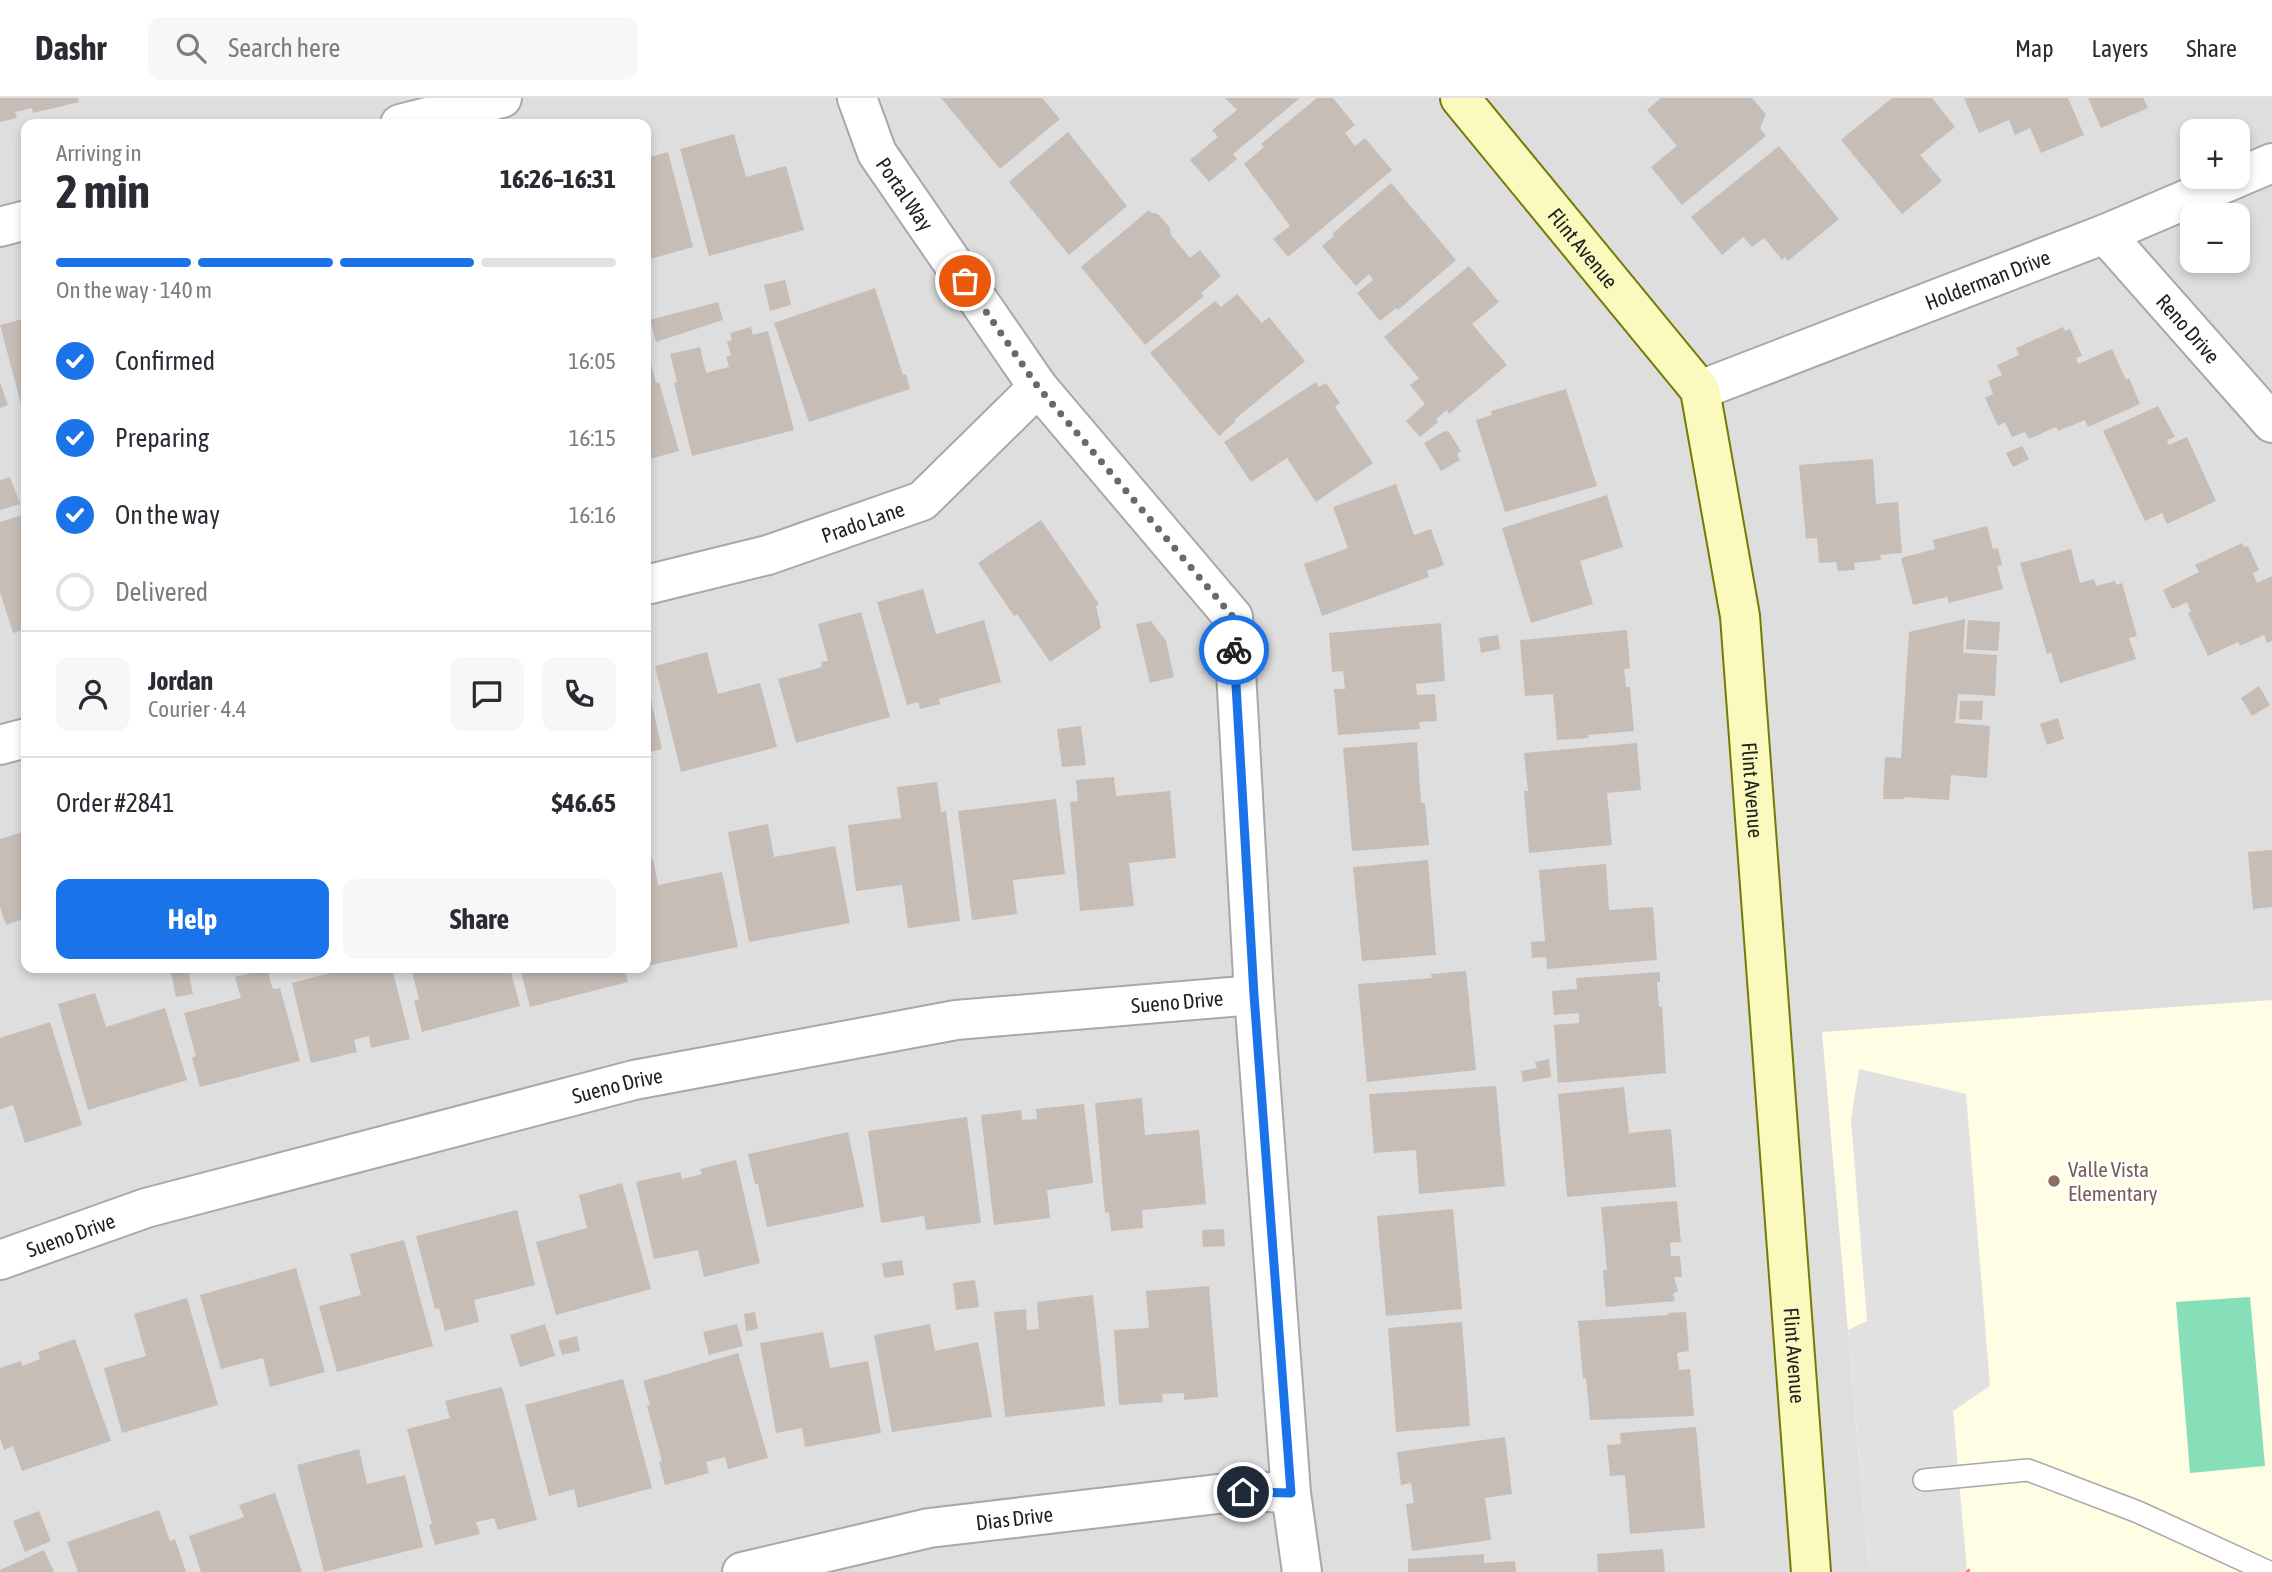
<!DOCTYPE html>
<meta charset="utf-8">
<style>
body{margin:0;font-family:"Asap Condensed",sans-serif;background:#f7f7f7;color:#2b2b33;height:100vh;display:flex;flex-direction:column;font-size:26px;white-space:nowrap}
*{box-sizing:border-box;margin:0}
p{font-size:23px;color:#7c7c81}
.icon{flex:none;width:38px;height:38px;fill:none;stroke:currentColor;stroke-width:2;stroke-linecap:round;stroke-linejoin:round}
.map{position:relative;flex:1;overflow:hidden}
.details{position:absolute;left:21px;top:21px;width:630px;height:854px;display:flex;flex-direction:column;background:#fff;border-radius:14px;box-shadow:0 4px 10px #0003}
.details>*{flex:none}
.fabs{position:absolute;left:2180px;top:21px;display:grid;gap:14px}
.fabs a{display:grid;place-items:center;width:70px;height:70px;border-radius:14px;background:#fff;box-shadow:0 4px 10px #0003;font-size:35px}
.pin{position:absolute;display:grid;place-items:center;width:60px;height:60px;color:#fff;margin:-30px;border:4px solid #fff;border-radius:50%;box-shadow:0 2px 7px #0007}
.courier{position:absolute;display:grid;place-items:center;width:70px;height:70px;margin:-35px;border:5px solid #1a73e8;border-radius:50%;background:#fff;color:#222;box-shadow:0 2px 9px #0007}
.headline em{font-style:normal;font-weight:700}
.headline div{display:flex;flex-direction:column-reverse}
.headline{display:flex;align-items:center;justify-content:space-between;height:119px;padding:0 35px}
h1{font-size:46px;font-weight:700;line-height:52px}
.bar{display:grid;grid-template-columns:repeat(4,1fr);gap:10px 7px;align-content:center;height:84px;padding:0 35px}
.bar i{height:9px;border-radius:5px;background:#e1e1e2}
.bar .on{background:#1a73e8}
.bar p{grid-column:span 4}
.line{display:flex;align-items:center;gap:18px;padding:0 35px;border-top:2px solid #e1e1e2}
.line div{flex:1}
.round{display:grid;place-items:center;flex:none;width:74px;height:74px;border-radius:14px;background:#f7f7f7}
ol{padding:0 35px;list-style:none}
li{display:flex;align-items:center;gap:21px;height:77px}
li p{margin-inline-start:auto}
li .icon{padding:7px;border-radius:50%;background:#1a73e8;color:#fff;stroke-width:4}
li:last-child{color:#7c7c81}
li i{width:38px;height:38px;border:4px solid #e1e1e2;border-radius:50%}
.action{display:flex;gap:14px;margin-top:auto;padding:14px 35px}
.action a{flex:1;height:80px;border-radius:14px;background:#1a73e8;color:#fff;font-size:28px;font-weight:700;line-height:80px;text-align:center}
.action a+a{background:#f7f7f7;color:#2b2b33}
header{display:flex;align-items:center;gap:42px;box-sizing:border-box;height:98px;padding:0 35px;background:#fff;border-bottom:2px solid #e1e1e2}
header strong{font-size:33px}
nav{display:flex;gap:38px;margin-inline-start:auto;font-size:24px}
.search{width:490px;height:63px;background:#f7f7f7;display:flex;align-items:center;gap:18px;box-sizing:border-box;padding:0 24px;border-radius:14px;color:#7c7c81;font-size:26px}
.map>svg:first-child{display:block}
.residential{fill:#dfdede;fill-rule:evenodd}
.education{fill:#fffde4}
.pitch{fill:#87dfb9}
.parking{fill:#e1e1e1}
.building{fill:#c6bdb7}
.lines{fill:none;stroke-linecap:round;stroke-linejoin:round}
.lane-casing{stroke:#a8a8a8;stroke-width:24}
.street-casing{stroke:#a8a8a8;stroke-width:42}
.secondary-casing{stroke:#747b05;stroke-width:42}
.path{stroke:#f97871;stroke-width:4.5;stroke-dasharray:3.5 3.5;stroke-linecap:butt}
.lane{stroke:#fff;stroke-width:21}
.street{stroke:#fff;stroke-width:38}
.secondary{stroke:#fafabe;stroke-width:38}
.done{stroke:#6a6967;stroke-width:7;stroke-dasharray:0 12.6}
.route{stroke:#1a73e8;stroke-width:9}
.education-dot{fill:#8d6e63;stroke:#fff;stroke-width:2.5}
.labels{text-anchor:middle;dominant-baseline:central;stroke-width:5;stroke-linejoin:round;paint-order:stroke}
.street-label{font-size:21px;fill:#212121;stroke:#fff}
.education-label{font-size:21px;fill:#785e54;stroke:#fff;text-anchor:start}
</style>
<header>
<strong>Dashr</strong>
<div class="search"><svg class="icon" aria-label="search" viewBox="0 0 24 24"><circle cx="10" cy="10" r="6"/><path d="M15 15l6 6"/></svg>Search here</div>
<nav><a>Map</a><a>Layers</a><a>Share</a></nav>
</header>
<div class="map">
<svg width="2272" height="1474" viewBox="0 0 2272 1474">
<rect width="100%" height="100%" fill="#f1eee8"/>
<path class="residential" d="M0,0H2272V1474H0ZM26,26H646V870H26ZM2193,33H2238V79H2193ZM2193,117H2238V163H2193Z"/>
<polygon class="education" points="2272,902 2272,1474 1869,1474 1822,934"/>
<polygon class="pitch" points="2250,1199 2265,1368 2190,1375 2176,1204"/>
<polygon class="parking" points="1859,971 1966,996 1990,1288 1953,1313 1967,1474 1869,1474 1848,1232 1867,1223 1851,1022"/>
<g class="building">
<polygon points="0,0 78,0 79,4 33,15 32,10 15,14 17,20 0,24"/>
<polygon points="941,0 1042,0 1060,21 1000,71"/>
<polygon points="1225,0 1300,0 1233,56 1237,61 1209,84 1190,62 1218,39 1212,32 1237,12"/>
<polygon points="1317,0 1333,0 1355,27 1345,35 1355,48 1365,40 1392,72 1288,159 1273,141 1290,128 1244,66 1264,49 1261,46"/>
<polygon points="1661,0 1752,0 1766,16 1760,30 1766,38 1682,107 1651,69 1677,48 1647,12"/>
<polygon points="1892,0 1932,0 1955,29 1920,57 1942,83 1902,116 1841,42"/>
<polygon points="1964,0 2068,0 2084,37 2041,55 2030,30 2015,37 2009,22 1979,35"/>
<polygon points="2088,0 2143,0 2148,10 2101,30"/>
<polygon points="1068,34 1127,108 1069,157 1009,84"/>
<polygon points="734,36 746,79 786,68 804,132 709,158 680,51"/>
<polygon points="1779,48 1839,121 1788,163 1785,159 1782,162 1764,140 1752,149 1743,139 1722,157 1691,119"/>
<polygon points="668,54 693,149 650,161 646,143 646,60"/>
<polygon points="1391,85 1456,162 1398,212 1396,210 1380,223 1357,195 1373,182 1369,176 1356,188 1322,148 1334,138 1332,136"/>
<polygon points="1149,112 1152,115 1158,116 1170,130 1171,137 1190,160 1200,152 1221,178 1201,195 1204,198 1145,247 1081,169"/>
<polygon points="1469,168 1499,204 1472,226 1507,267 1449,316 1447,312 1436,321 1438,324 1420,339 1406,323 1425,306 1410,287 1419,280 1384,239"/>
<polygon points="785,182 791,207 770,213 764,187"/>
<polygon points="875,190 903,277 906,276 910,291 809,324 774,225"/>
<polygon points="1237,196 1262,225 1269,219 1305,263 1234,322 1236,323 1219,338 1150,255 1215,203 1221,209"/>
<polygon points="718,204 723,222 656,244 650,222"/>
<polygon points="26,220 26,321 25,321 0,227"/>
<polygon points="751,229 753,237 768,233 794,332 692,358 674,285 677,284 670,256 700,249 706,275 729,269 726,259 731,257 727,244 732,242 730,235"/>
<polygon points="2063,229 2065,233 2070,231 2082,258 2076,260 2078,266 2112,251 2126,282 2129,280 2140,306 2088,329 2085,322 2058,333 2056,329 2029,341 2025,334 2012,339 2005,324 1998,328 1985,300 1993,296 1988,283 2002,277 1997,267 2019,257 2016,250"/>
<polygon points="647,252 656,285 659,284 679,353 646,362"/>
<polygon points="0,284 8,307 0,310"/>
<polygon points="1316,284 1319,289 1326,285 1340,305 1335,309 1373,365 1316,404 1287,360 1251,384 1224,344"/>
<polygon points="1566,291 1597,388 1505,414 1476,322 1492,317 1491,313"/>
<polygon points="2158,308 2175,339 2167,342 2169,347 2187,339 2216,403 2167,426 2162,415 2145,423 2103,333"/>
<polygon points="1445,333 1449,334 1461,353 1457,356 1460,362 1441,373 1424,345"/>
<polygon points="2022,348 2029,361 2013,369 2006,355"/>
<polygon points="1873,361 1876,406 1898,404 1902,455 1880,457 1881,462 1854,465 1855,472 1838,473 1836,464 1819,465 1817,440 1806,441 1799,367"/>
<polygon points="10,379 20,406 0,412 0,382"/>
<polygon points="1396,386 1414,437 1431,431 1444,467 1427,473 1429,479 1322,518 1304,466 1348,450 1333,409"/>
<polygon points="1607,397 1623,449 1580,463 1593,506 1531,525 1502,430"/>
<polygon points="26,416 26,531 13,535 0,494 0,424"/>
<polygon points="1041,422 1099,506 1096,508 1101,530 1050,564 1017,516 1014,518 978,465"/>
<polygon points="1987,428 1993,451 1998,450 2002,467 1997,468 2003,491 1949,505 1947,499 1913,507 1901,460 1935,451 1933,442"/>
<polygon points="2242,445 2244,449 2248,448 2259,472 2253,475 2257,485 2272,478 2272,543 2267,545 2264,537 2240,548 2238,544 2208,558 2188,515 2191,514 2187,504 2172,511 2163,492 2199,474 2195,467"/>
<polygon points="2071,451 2080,485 2094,481 2096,488 2115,483 2116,487 2122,485 2137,538 2129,540 2136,561 2060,585 2051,554 2047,556 2020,465"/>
<polygon points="923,491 936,536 984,522 1001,584 939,601 940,606 920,611 918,604 907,607 877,504"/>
<polygon points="861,514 890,619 796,645 778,581 822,569 821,564 828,563 818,526"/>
<polygon points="1965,521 1963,555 1997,557 1995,598 1958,596 1955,625 1990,628 1987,680 1951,677 1949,702 1904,699 1904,701 1883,701 1885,659 1901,660 1909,534"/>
<polygon points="1968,522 2000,524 1998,553 1966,551"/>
<polygon points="1151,523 1166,543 1174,579 1150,585 1136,526"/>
<polygon points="1441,525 1445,583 1416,586 1417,597 1435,596 1437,623 1419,624 1420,631 1338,637 1334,591 1345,591 1343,573 1332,574 1329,535"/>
<polygon points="1627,532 1630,570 1624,571 1626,589 1630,589 1634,633 1588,637 1589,640 1557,642 1553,596 1525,598 1520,542"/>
<polygon points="1498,537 1500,551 1481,555 1479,540"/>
<polygon points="707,554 718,596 760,585 777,649 681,674 655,568"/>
<polygon points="646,580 662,651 646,655"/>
<polygon points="2259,588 2270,607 2252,618 2241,600"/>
<polygon points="1960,603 1983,603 1982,622 1959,621"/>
<polygon points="2058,620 2064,641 2047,647 2040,626"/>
<polygon points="1081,628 1086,667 1062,669 1057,631"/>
<polygon points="1417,644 1421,705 1425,705 1429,747 1352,753 1343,650"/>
<polygon points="1637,645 1641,692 1607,695 1612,747 1529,755 1524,693 1528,693 1524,655"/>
<polygon points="1114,679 1116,698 1170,693 1176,760 1129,765 1134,808 1080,813 1070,704 1078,703 1076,682"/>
<polygon points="937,684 941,714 946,713 960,823 908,830 902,787 856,793 848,727 901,720 897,689"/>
<polygon points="1056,701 1065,776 1013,782 1017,816 972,822 958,713"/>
<polygon points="768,726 774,759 835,748 850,825 749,844 728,734"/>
<polygon points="23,734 26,743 26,820 6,827 0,809 0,741"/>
<polygon points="2272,752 2272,809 2253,811 2248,754"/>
<polygon points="653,761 658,787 722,774 738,849 646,868 646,762"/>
<polygon points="1428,762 1436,857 1362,863 1353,769"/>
<polygon points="1606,766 1609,812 1653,809 1657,862 1547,871 1546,859 1532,860 1531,844 1545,843 1539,772"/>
<polygon points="170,870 188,870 193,896 176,899"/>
<polygon points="333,870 392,870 410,941 371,950 369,938 354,942 357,954 311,965 292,885 334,874"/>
<polygon points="411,870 510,870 520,908 422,934 414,903 419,901"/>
<polygon points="520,870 624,870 628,884 530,909"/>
<polygon points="267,871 273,891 280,890 300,963 200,989 192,960 196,958 184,915 241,900 235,879"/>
<polygon points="1466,873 1476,972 1367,984 1358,886 1432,880 1431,876"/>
<polygon points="1660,874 1660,884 1657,884 1659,909 1662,908 1666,975 1558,985 1554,927 1579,925 1579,915 1554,917 1552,893 1577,891 1576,880"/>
<polygon points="95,895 106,929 165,910 187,982 88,1012 58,906"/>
<polygon points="50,924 82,1027 25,1045 13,1007 0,1011 0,940"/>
<polygon points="1549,961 1551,979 1523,984 1521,973 1537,970 1535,964"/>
<polygon points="1496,988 1505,1088 1419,1096 1416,1052 1374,1055 1369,996"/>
<polygon points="1624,989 1629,1035 1671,1031 1676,1089 1567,1099 1558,996"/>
<polygon points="1142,1000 1145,1037 1199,1032 1206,1106 1142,1112 1143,1130 1111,1133 1109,1114 1105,1115 1095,1005"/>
<polygon points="1084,1006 1093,1085 1047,1092 1050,1120 994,1127 981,1017 1021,1012 1022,1022 1037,1021 1036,1011"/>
<polygon points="967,1019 981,1125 926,1132 924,1118 881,1125 868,1033"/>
<polygon points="848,1034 864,1109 767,1129 758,1086 755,1086 748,1056"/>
<polygon points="736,1062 760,1165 704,1179 698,1152 654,1161 636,1084 680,1074 682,1081 702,1076 700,1071"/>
<polygon points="622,1085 651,1191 556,1217 536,1144 587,1130 579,1097"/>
<polygon points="1677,1103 1681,1144 1670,1145 1671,1158 1680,1158 1682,1179 1674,1179 1678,1193 1673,1196 1675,1203 1606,1209 1603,1172 1607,1172 1601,1109"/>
<polygon points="1453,1111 1462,1211 1386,1218 1377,1118"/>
<polygon points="517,1112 535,1187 474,1202 479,1224 445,1233 439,1210 435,1211 416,1138"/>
<polygon points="1224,1131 1225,1148 1203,1149 1202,1132"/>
<polygon points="404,1142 433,1248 337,1274 319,1208 361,1197 350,1156"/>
<polygon points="902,1162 904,1177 884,1180 882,1165"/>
<polygon points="296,1170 325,1274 270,1289 263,1260 221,1271 200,1197"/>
<polygon points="975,1182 979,1209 956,1212 953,1185"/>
<polygon points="1209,1188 1218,1299 1184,1302 1184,1295 1162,1296 1163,1304 1119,1307 1114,1232 1149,1230 1146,1193"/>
<polygon points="1093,1197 1105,1308 1005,1319 994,1214 1026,1211 1027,1232 1039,1231 1037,1204"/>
<polygon points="187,1200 218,1307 122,1335 104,1270 146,1258 134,1216"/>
<polygon points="755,1214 758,1231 746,1233 744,1216"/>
<polygon points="1686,1214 1689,1253 1677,1255 1679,1272 1690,1271 1694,1318 1590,1322 1586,1280 1583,1281 1578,1223 1668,1217 1668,1215"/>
<polygon points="1462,1224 1470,1328 1396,1334 1388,1230"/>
<polygon points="545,1226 555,1258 520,1269 510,1237"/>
<polygon points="737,1226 743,1248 709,1257 703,1234"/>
<polygon points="930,1226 935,1253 978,1244 992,1319 892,1334 874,1237"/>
<polygon points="823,1234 830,1270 868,1263 881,1335 805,1349 802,1330 776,1335 760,1245"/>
<polygon points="577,1238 580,1253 562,1257 558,1243"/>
<polygon points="75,1241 111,1343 22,1373 13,1348 4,1352 0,1340 0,1270 21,1263 22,1268 40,1261 38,1254"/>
<polygon points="738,1255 768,1360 728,1371 725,1359 706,1364 709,1375 665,1387 659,1364 662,1363 647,1308 650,1307 643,1283"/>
<polygon points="623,1281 652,1390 578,1410 574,1391 549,1398 525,1307"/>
<polygon points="502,1289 537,1422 498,1432 494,1420 476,1424 480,1436 435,1447 429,1427 432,1426 407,1331 450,1320 445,1303"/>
<polygon points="1696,1329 1705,1430 1630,1436 1625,1377 1610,1378 1607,1347 1621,1346 1620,1335"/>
<polygon points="1505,1339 1512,1396 1485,1400 1491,1442 1412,1453 1406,1406 1414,1405 1411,1385 1401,1387 1397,1354"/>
<polygon points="359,1351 367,1386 405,1377 423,1449 324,1474 297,1367"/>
<polygon points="275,1395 302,1474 201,1474 189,1438 244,1419 239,1407"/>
<polygon points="159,1412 170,1443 175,1441 186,1474 78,1474 67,1444"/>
<polygon points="39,1413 51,1443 25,1454 13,1423"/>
<polygon points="1663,1451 1665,1474 1598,1474 1597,1456"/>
<polygon points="44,1452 54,1474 0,1474 0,1472"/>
<polygon points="1484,1456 1484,1465 1515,1463 1516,1474 1408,1474 1408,1461"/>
</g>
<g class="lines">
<defs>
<polyline id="lane" points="1924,1382 2028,1372 2138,1414 2269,1474"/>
<g id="street">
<path id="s1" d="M857,0L877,55L1038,289L1233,519L1254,897L1291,1395L1302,1474"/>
<polyline points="400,26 502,0"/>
<polyline points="0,129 26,122"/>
<path id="s2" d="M2105,136L2272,325"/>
<path id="s3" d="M1700,292L2105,136L2272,65"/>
<path id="s4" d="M646,487L768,457L922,403L1038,289"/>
<polyline points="0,647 26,640"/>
<path id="s5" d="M0,1162L146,1110L634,982L956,922L1254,897"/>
<path id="s6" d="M742,1474L929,1430L1243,1393L1291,1395"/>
</g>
<g id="secondary">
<path id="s7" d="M1460,0L1700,292L1740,518L1811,1474"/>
</g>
</defs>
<use href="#lane" class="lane-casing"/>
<use href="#street" class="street-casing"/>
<use href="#secondary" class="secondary-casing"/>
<polyline class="path" points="1967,1472 1969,1474"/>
<use href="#lane" class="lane"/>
<use href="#street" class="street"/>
<use href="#secondary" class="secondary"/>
</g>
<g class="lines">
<polyline class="done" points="965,183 1038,289 1233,519 1234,552"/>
<polyline class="route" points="1234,552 1254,897 1291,1395 1243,1394"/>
</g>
<circle class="education-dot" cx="2054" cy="1083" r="7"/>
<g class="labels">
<g class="street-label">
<text stroke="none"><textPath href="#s1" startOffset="108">Portal Way</textPath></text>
<text stroke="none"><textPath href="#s7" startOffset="194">Flint Avenue</textPath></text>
<text stroke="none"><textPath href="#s3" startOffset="308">Holderman Drive</textPath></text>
<text stroke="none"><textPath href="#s2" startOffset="126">Reno Drive</textPath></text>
<text stroke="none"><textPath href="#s4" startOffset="226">Prado Lane</textPath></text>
<text stroke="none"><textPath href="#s7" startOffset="782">Flint Avenue</textPath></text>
<text stroke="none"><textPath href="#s5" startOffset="1209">Sueno Drive</textPath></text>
<text stroke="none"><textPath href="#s5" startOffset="642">Sueno Drive</textPath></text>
<text stroke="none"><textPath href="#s5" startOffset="75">Sueno Drive</textPath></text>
<text stroke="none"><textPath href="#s7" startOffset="1349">Flint Avenue</textPath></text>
<text stroke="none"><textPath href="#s6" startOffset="278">Dias Drive</textPath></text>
</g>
<g class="education-label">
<text x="2068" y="1071">Valle Vista<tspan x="2068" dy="24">Elementary</tspan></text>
</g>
</g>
</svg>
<div class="fabs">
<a>+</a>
<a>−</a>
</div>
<div class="pin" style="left:965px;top:183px;background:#ea580c"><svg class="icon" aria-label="bag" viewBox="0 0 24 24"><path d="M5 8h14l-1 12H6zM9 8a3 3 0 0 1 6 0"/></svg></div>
<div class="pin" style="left:1243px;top:1394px;background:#1f2937"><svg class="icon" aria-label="home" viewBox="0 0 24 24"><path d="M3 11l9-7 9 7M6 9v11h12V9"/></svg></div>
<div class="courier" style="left:1234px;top:552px"><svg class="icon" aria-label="bike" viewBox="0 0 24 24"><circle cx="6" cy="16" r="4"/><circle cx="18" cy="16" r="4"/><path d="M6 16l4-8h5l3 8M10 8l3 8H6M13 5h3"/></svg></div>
<section class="details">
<div class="headline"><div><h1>2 min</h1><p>Arriving in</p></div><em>16:26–16:31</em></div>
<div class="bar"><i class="on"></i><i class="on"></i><i class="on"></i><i></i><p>On the way · 140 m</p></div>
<ol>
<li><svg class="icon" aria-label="check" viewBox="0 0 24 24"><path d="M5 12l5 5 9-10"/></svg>Confirmed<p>16:05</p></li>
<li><svg class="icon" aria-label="check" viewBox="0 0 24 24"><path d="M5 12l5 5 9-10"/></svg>Preparing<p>16:15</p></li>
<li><svg class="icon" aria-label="check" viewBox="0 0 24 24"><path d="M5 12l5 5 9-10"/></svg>On the way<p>16:16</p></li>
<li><i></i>Delivered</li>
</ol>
<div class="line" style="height:126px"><a class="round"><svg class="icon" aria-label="person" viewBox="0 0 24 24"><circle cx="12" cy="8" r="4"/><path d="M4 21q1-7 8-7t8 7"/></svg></a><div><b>Jordan</b><p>Courier · 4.4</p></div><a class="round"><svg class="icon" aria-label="chat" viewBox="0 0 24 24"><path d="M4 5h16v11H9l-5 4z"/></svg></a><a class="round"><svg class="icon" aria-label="phone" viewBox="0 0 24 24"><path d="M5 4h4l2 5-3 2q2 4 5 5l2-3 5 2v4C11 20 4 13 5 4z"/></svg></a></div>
<div class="line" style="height:91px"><div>Order #2841</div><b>$46.65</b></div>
<div class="action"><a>Help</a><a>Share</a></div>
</section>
</div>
